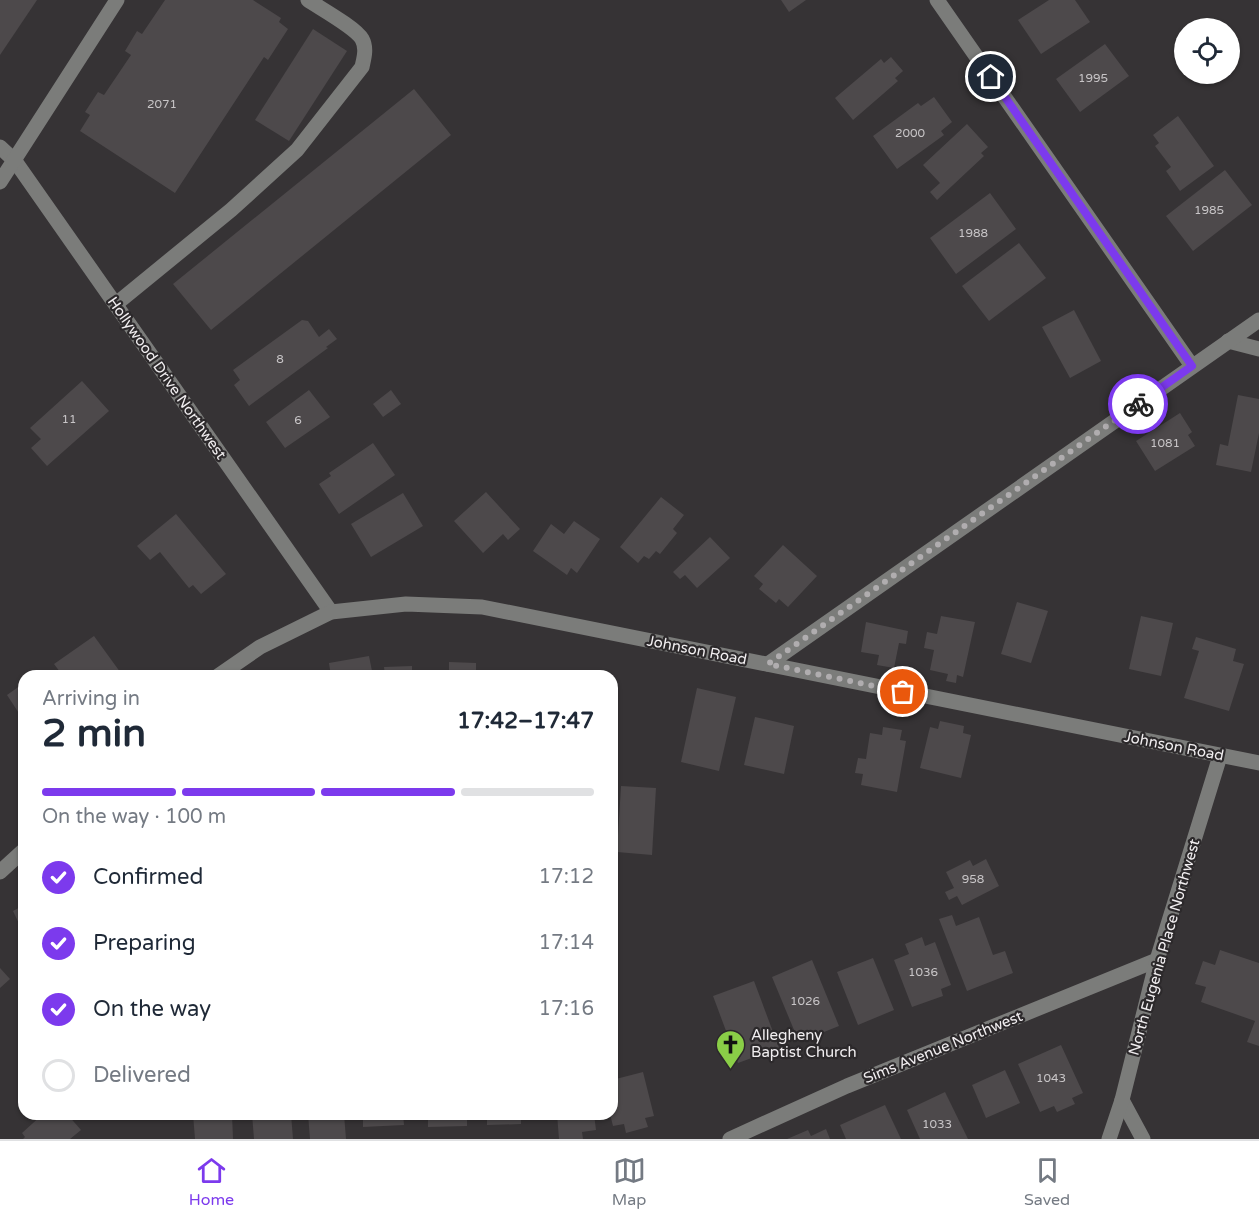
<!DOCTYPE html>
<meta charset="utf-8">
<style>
body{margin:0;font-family:"Varela Round",sans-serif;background:#f2f2f3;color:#1f2937;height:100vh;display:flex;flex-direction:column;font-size:22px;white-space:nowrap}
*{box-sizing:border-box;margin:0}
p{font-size:20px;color:#747a83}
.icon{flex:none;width:33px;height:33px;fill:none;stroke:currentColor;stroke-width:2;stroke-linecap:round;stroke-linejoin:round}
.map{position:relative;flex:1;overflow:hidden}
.panel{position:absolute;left:18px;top:670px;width:600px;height:450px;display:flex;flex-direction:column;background:#fff;border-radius:18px;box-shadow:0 2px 4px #0004}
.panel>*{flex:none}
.controls{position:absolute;left:1174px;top:18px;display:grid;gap:12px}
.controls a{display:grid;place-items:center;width:66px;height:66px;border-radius:50%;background:#fff;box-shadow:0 2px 4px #0004;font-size:30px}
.pin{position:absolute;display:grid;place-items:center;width:51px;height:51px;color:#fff;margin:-26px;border:3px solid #fff;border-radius:50%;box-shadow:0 2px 6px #0007}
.courier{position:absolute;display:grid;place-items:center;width:60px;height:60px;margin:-30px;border:4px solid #7c3aed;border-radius:50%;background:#fff;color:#222;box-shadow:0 2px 8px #0007}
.summary em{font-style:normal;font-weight:700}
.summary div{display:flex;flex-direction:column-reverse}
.summary{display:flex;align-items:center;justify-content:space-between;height:102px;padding:0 24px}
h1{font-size:39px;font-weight:700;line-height:45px}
.bar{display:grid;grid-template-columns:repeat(4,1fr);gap:9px 6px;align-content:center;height:72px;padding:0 24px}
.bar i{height:8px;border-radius:4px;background:#e0e1e3}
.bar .selected{background:#7c3aed}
.bar p{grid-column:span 4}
ol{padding:0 24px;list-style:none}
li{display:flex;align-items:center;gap:18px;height:66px}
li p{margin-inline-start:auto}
li .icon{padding:6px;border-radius:50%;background:#7c3aed;color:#fff;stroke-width:4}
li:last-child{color:#747a83}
li i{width:33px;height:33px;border:3px solid #e0e1e3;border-radius:50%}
.dock{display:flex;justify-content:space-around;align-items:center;height:84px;border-top:2px solid #e0e1e3;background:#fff;font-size:16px;color:#747a83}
.dock a{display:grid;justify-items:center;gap:3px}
.dock .selected{color:#7c3aed}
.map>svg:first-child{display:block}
.building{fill:#4d494b}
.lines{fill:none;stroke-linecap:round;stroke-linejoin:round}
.minor{stroke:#7b7c7a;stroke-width:15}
.done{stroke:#b0adaf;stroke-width:6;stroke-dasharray:0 10.8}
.route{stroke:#7c3aed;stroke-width:8}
.labels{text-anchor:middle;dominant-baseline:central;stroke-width:4.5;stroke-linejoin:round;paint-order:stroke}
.number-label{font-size:12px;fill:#c8c5c7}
.street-label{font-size:15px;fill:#f1eef0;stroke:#2c292b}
.poi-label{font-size:15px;fill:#f1eef0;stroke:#2c292b;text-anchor:start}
</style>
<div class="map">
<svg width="1259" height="1139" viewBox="0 0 1259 1139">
<rect width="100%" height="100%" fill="#363335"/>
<g class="building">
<polygon points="0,0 37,0 0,55"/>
<polygon points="165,0 253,0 281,18 279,22 288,29 268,60 264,57 175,193 80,131 90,115 85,112 98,92 104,95 131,55 125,51 137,31 142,34"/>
<polygon points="781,0 806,0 789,12"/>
<polygon points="1049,0 1075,0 1090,22 1041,54 1018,20"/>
<polygon points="313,29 347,51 289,141 255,120"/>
<polygon points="1105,44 1129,76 1080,112 1056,79"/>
<polygon points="891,57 903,71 895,78 898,81 853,120 835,98 881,59 884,63"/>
<polygon points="414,89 451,135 211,330 173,284"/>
<polygon points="934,97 952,122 941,131 944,135 897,169 873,136 918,103 921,106"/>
<polygon points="1178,116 1214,166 1180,191 1166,171 1171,167 1155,146 1159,143 1153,135"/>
<polygon points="967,124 988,147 981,153 984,156 937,200 930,192 940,183 923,165"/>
<polygon points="1225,170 1252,205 1193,251 1166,216"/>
<polygon points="990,193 1016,229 956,274 930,238"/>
<polygon points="1019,243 1046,278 989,321 962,286"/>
<polygon points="1074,310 1101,361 1070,378 1042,327"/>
<polygon points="302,320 308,321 319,337 329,329 337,339 326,347 328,348 249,406 234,385 240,380 233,370"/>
<polygon points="82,381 109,411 47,466 31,448 41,439 30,428"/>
<polygon points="309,390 330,417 285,448 266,422"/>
<polygon points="391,390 401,404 383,417 373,404"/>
<polygon points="1238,395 1259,399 1259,433 1251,472 1216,465 1220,444 1228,446"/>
<polygon points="1180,413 1192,432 1188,435 1195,446 1155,471 1136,441"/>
<polygon points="373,443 395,475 339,514 319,484 331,476 329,473"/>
<polygon points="486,492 520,529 508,540 503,534 483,553 454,521"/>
<polygon points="403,493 423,526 371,557 351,524"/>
<polygon points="661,497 684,515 673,529 677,533 660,554 656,551 649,559 644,556 638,563 620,547"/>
<polygon points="176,514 226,574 201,594 193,585 189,588 160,552 150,560 137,546"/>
<polygon points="574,521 600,539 577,573 571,568 567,575 533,551 551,524 564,534"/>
<polygon points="710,537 730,558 697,588 685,575 680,579 673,572"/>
<polygon points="783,545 817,576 788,607 779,599 776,603 759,589 763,584 754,576"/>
<polygon points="1017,602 1048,611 1031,663 1001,654"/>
<polygon points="941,616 975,622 963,677 957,675 956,683 946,681 948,674 930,670 934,650 924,648 927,632 937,634"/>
<polygon points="1141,616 1173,623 1161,676 1129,669"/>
<polygon points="866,622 908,631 906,644 899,643 894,668 877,665 879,655 861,652"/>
<polygon points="94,636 123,676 63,676 54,664"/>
<polygon points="1196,637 1236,649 1233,661 1244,664 1229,711 1184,698 1199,651 1192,649"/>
<polygon points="369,656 373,676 331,676 329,663"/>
<polygon points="449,662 476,663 476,670 499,670 498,676 449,676"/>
<polygon points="412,666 412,672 432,670 432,676 385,676 384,667"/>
<polygon points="24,683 24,721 7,695"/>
<polygon points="697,688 736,697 719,771 681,762"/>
<polygon points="755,717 794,726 784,774 744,765"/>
<polygon points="940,721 964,726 963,733 971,735 961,778 920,768 930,727 938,729"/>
<polygon points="883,727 902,730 900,740 906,741 897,792 861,785 863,774 855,773 858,758 866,759 870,733 882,735"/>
<polygon points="621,786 656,788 652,855 617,852"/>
<polygon points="986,859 999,886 962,905 957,896 949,900 945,892 954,888 946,872 970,860 973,866"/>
<polygon points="24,905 24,929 22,930 13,911"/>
<polygon points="952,915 956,926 979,917 993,955 1005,951 1013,973 967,991 939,919"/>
<polygon points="922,937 925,946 935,942 951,985 941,989 943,996 912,1007 894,960 909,954 905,944"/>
<polygon points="1220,950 1259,963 1259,1046 1247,1042 1255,1021 1201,1002 1206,987 1195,984 1203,961 1215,965"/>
<polygon points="873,958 894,1010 858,1025 837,972"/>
<polygon points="812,960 839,1026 799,1042 772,977"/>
<polygon points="0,968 10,979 0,988"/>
<polygon points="754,981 779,1048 738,1063 713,996"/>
<polygon points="1061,1045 1083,1093 1072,1098 1075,1104 1057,1112 1054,1106 1040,1112 1018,1064"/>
<polygon points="1005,1070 1020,1103 986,1118 972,1085"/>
<polygon points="643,1072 654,1116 645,1118 648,1127 626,1133 624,1124 613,1126 610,1114 612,1114 612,1080"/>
<polygon points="945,1092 968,1139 920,1139 907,1110"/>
<polygon points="885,1105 901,1139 846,1139 840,1125"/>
<polygon points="43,1114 67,1114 81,1130 70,1139 23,1139 25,1137 22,1133"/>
<polygon points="193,1114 232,1114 233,1139 195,1139"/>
<polygon points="252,1114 291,1114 293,1139 254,1139"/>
<polygon points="308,1114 344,1114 346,1139 310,1139"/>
<polygon points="363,1114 403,1114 404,1125 363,1127"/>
<polygon points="428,1114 467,1114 467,1126 428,1127"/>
<polygon points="487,1114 521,1114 521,1124 487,1125"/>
<polygon points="557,1114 594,1114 596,1130 582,1132 583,1139 559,1139"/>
<polygon points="826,1129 830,1139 787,1139 808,1130 811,1136"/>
</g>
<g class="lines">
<g class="minor">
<polyline points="937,0 1192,366"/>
<polyline points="0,147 15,161 331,612"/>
<polyline points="0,182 117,0"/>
<path d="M116,304L231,210L297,150L362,67C364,58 367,48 362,39C356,28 320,8 308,0"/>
<polyline points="1228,341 1259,349"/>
<polyline points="768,664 1259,320"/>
<polyline points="218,676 260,647 331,612 406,604 482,607 1259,763"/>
<polyline points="0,872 24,850"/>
<polyline points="1122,1100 1143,1139"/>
<polyline points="730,1139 847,1086 1157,960"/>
<polyline points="1109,1139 1122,1100 1157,960 1220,756"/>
</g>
</g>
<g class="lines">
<polyline class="done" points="903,692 768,664 1138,404"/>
<polyline class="route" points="991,77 1192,366 1138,404"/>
</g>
<defs>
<symbol id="church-pin" viewBox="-11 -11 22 30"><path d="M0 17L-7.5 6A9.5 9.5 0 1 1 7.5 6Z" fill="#8ace47" stroke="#2c292b"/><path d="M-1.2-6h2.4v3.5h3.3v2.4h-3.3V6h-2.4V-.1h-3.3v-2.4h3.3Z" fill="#111"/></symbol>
</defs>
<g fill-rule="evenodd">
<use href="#church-pin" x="714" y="1028" width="33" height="45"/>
</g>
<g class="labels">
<g class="number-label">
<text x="1093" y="78">1995</text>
<text x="162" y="104">2071</text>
<text x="910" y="133">2000</text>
<text x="1209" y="210">1985</text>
<text x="973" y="233">1988</text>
<text x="280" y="359">8</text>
<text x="69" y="419">11</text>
<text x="298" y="420">6</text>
<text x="1165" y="443">1081</text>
<text x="973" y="879">958</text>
<text x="923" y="972">1036</text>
<text x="805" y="1001">1026</text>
<text x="1051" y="1078">1043</text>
<text x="937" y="1124">1033</text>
</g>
<g class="street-label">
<text transform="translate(167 378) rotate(55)">Hollywood Drive Northwest</text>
<text transform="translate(697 650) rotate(11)">Johnson Road</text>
<text transform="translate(1174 746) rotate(11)">Johnson Road</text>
<text transform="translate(1164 947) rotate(-74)">North Eugenia Place Northwest</text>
<text transform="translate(943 1047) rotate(-22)">Sims Avenue Northwest</text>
</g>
<g class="poi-label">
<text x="751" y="1035">Allegheny<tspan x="751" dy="17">Baptist Church</tspan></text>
</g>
</g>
</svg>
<div class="controls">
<a><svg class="icon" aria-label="locate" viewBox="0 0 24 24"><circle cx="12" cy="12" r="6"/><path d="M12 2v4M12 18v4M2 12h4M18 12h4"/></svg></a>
</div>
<div class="pin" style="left:903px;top:692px;background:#ea580c"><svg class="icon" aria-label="bag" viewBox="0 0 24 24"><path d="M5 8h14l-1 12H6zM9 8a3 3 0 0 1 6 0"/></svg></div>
<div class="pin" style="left:991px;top:77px;background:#1f2937"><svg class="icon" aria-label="home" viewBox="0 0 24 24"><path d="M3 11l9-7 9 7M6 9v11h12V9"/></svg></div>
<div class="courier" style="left:1138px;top:404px"><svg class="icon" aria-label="bike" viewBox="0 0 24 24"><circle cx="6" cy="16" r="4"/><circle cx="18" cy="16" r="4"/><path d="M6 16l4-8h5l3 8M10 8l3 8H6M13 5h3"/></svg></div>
<section class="panel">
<div class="summary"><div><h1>2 min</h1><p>Arriving in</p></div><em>17:42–17:47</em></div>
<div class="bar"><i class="selected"></i><i class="selected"></i><i class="selected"></i><i></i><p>On the way · 100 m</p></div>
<ol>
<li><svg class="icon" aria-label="check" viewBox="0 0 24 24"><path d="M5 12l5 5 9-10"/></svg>Confirmed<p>17:12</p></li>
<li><svg class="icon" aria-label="check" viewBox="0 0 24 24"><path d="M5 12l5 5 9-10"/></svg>Preparing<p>17:14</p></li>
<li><svg class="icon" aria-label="check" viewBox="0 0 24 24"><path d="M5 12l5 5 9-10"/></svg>On the way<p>17:16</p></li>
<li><i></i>Delivered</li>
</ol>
</section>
</div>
<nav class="dock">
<a class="selected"><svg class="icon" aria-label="home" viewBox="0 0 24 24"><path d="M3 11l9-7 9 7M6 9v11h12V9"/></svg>Home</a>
<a><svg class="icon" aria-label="map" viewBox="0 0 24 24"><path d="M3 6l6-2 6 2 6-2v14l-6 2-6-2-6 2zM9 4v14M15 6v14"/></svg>Map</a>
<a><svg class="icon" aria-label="saved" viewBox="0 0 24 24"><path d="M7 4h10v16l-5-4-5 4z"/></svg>Saved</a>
</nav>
